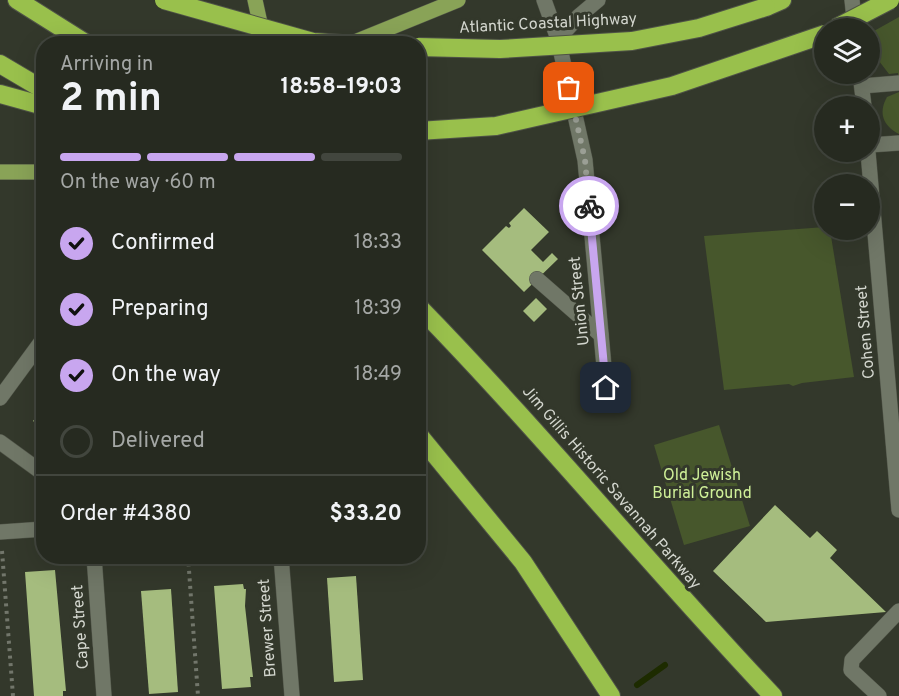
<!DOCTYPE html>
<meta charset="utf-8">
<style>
body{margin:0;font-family:Overpass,sans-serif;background:#32362d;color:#f1f3f6;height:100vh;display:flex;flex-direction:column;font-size:22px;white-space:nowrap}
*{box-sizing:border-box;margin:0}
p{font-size:20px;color:#a4a7a5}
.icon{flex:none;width:33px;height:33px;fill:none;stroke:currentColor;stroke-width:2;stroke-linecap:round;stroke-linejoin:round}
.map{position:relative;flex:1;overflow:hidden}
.details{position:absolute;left:36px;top:36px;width:390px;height:528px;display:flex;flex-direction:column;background:#262a20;border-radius:24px;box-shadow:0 6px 24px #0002,0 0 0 2px #42463e}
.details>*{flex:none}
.buttons{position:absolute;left:814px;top:18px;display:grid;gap:12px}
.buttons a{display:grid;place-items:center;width:66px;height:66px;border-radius:50%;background:#262a20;box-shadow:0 6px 24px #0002,0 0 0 2px #42463e;font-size:30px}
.pin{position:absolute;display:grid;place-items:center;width:51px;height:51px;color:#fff;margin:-26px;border-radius:12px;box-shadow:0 3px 9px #0006}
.courier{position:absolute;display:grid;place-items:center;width:60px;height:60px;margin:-30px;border:4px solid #c8a6ef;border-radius:50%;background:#fff;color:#222;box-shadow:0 2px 8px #0007}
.summary em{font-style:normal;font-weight:700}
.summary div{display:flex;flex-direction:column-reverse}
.summary{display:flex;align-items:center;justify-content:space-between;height:102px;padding:0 24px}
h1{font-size:39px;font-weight:700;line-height:45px}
.bar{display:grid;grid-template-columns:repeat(4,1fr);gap:9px 6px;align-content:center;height:72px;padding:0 24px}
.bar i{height:8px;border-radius:4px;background:#42463e}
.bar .current{background:#c8a6ef}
.bar p{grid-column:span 4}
.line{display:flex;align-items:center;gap:15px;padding:0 24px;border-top:2px solid #42463e}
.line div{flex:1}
ol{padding:0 24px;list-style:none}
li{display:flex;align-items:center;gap:18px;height:66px}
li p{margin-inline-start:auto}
li .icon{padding:6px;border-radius:50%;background:#c8a6ef;color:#111;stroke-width:4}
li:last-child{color:#a4a7a5}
li i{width:33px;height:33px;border:3px solid #42463e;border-radius:50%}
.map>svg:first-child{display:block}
.green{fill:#47572c}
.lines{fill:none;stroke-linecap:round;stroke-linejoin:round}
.stream{stroke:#1d2b00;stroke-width:6}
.building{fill:#a5bc7e}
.minor-casing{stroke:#4f5347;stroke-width:16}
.major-casing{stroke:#4f5347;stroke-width:16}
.highway-casing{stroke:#4f5347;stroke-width:20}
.path{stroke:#72766b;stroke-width:4;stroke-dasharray:3 4.5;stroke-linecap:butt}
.minor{stroke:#707767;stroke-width:15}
.major{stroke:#89a357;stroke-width:15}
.highway{stroke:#99c04c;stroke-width:18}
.highway-bridge-casing{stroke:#4f5347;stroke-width:20;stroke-linecap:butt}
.highway-bridge{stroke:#99c04c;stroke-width:18}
.done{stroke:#9b9f95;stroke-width:6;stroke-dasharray:0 10.8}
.route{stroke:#c8a6ef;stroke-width:8}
.labels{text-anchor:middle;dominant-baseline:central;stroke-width:6;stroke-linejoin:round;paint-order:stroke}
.street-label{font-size:16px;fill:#d3d6ce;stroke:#33382b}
.park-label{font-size:16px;fill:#cff098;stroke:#33382b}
</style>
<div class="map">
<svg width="899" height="696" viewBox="0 0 899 696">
<rect width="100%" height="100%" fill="#33382b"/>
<g class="green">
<polygon points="899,17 899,77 898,77 898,73 889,74 879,61 874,31"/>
<path d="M899,92V134C883,126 878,113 887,97Z"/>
<polygon points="825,227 825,230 830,230 854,377 802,383 793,386 789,384 724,390 704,236"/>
<polygon points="719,425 750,526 684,545 654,445"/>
</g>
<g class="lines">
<polyline class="stream" points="637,685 665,665"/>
</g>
<g class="building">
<polygon points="524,208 549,232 531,250 543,262 552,253 558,259 524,292 482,250 506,226 509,228 511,226 509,223"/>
<polygon points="536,298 547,309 534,322 523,311"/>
<polygon points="44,407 44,429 33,421"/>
<polygon points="775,505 810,538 817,531 837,550 830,558 886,612 766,622 713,571"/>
<polygon points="55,570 66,691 63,691 63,696 34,696 25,572"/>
<polygon points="356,576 363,680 334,682 327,578"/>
<polygon points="243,584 244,589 246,589 245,606 253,677 250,677 251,687 222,689 214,586"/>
<polygon points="171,589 178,692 149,694 141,591"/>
</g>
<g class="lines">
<defs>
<g id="minor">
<polyline points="544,0 558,39 585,160 606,388"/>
<polyline points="852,0 855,28"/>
<polyline points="558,39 579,16 598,0"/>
<polyline points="860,74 864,106"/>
<polyline points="862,86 899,83"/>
<polyline points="870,145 899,143"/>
<polyline points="868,152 899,510"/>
<polyline points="537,279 601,335"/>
<polyline points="0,398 44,338"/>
<polyline points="0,442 44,474"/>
<polyline points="0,532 44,529"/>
<polyline points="94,556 104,696"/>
<polyline points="281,556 292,696"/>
<polyline points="879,696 851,670 852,660 899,611"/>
</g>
<g id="major">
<polyline points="255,0 262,32 260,44"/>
<polyline points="350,44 458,0"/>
<polyline points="0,172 44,172"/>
</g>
<g id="highway">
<polyline points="17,0 87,44"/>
<polyline points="766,7 782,0"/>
<polyline points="0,64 44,90"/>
<polyline points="0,94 44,106"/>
<path d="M418,306C541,432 652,568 773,696"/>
<polyline points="418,434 523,562 611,696"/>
</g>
</defs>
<use href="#minor" class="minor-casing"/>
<use href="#major" class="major-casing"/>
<use href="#highway" class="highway-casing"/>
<g class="path">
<polyline points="2,551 13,696"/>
<polyline points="188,556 198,696"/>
</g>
<use href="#minor" class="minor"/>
<use href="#major" class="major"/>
<use href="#highway" class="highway"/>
<defs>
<g id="highway-bridge">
<polyline points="164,0 313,42 342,44"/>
<polyline points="836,28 890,0"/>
<polyline points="418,47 500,49 632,41 699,28 766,7"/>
<polyline points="418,131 496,126 672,86 825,34"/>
</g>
</defs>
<use href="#highway-bridge" class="highway-bridge-casing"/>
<use href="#highway-bridge" class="highway-bridge"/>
</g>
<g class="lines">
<polyline class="done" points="569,88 585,160 589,206"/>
<polyline class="route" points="589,206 606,388"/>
</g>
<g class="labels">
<g class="street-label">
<text transform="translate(548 24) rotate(-3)">Atlantic Coastal Highway</text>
<text transform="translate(580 301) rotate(-96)">Union Street</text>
<text transform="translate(866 332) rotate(-95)">Cohen Street</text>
<text transform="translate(611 488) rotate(49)">Jim Gillis Historic Savannah Parkway</text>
<text transform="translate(81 627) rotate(-94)">Cape Street</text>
<text transform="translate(268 628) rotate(-94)">Brewer Street</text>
</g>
<g class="park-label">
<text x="702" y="476">Old Jewish<tspan x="702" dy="18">Burial Ground</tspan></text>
</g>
</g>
</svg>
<div class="buttons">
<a><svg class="icon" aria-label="layers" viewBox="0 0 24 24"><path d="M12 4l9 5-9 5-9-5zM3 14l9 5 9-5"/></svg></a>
<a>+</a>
<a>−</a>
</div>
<div class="pin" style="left:569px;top:88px;background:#ea580c"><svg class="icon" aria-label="bag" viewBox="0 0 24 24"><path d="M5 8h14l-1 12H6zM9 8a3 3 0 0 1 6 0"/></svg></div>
<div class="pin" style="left:606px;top:388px;background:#1f2937"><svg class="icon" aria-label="home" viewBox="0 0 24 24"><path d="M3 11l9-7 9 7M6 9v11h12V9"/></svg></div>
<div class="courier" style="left:589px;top:206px"><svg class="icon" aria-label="bike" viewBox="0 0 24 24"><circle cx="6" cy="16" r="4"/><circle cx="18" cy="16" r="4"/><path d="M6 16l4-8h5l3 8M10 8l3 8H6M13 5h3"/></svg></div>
<section class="details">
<div class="summary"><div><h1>2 min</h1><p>Arriving in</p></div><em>18:58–19:03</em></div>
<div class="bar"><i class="current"></i><i class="current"></i><i class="current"></i><i></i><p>On the way · 60 m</p></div>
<ol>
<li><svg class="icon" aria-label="check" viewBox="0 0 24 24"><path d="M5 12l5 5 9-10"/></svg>Confirmed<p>18:33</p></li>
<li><svg class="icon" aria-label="check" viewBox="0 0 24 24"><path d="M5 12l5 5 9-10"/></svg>Preparing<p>18:39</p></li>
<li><svg class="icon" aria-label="check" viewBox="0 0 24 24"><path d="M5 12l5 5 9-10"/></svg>On the way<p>18:49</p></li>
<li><i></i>Delivered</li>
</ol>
<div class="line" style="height:78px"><div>Order #4380</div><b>$33.20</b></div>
</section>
</div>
